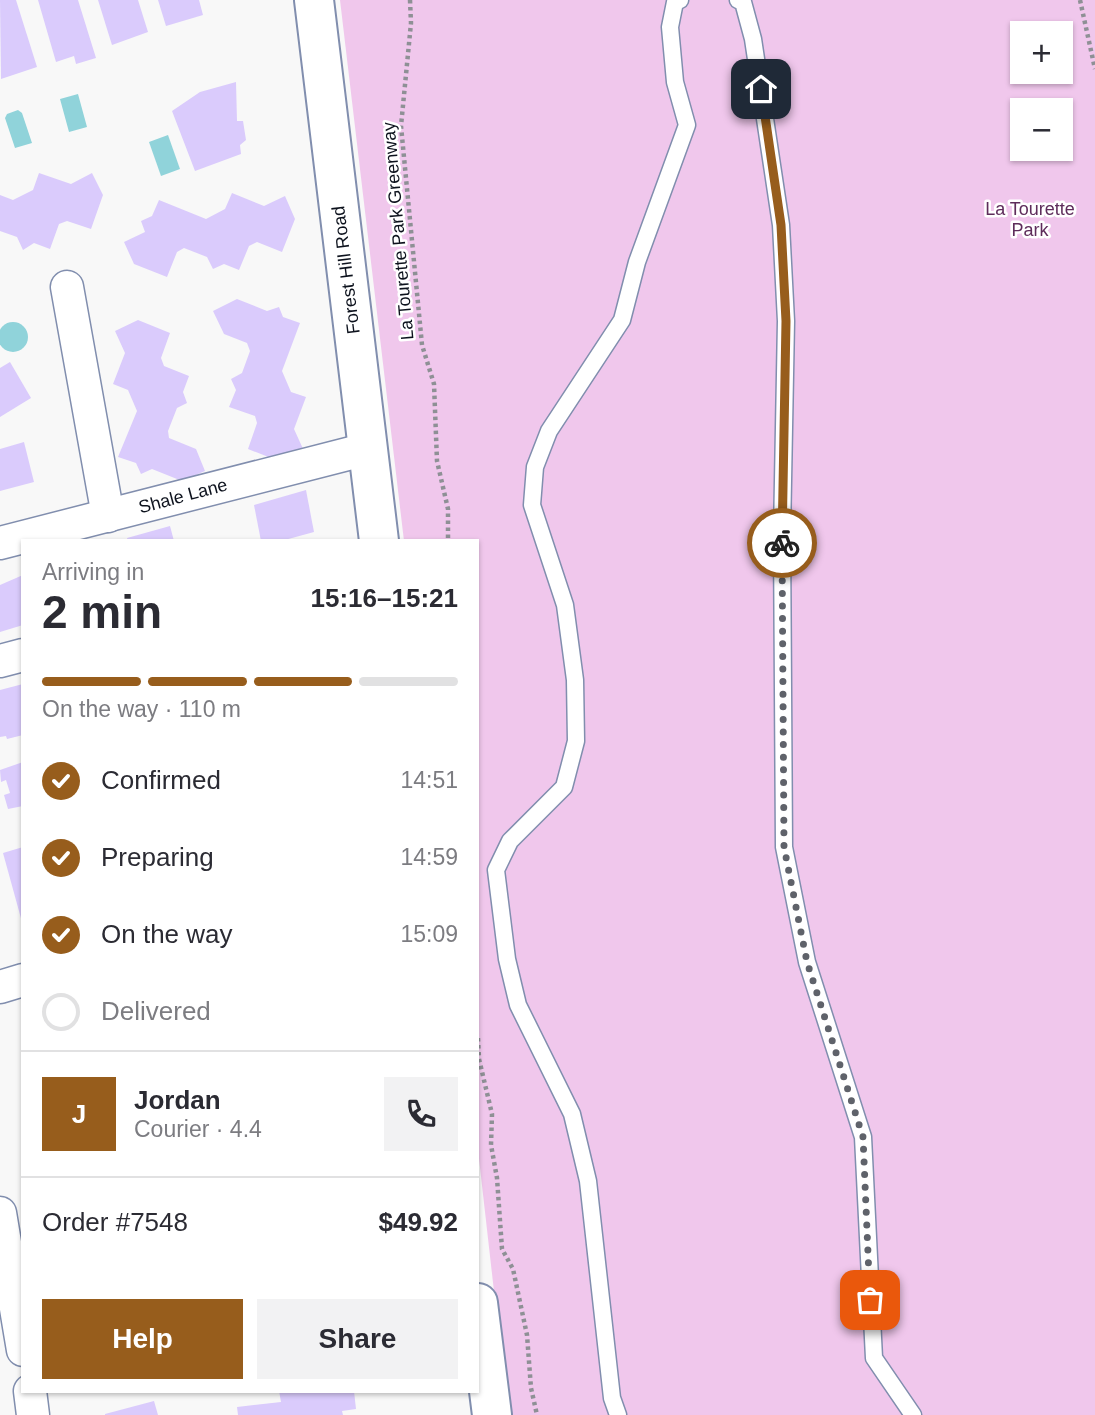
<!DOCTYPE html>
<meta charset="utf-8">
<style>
body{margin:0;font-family:Arial,sans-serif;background:#f2f2f3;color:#2b2b33;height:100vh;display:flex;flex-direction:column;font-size:26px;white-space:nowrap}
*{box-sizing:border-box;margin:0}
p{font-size:23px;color:#7c7c81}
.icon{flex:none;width:38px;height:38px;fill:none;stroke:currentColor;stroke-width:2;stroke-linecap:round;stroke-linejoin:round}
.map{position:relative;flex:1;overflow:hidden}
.drawer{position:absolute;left:21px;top:539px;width:458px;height:854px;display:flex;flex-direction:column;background:#fff;border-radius:0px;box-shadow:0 2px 5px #0004}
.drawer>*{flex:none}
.controls{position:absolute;left:1010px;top:21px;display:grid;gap:14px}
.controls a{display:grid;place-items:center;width:63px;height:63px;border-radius:0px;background:#fff;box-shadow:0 2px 5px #0004;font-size:35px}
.pin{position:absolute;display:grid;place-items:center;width:60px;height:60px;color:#fff;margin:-30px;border-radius:14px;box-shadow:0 4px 10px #0006}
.courier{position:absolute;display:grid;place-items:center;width:70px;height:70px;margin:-35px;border:5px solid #975d1c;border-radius:50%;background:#fff;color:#222;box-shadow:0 2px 9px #0007}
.summary em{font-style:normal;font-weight:600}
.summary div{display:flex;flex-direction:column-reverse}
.summary{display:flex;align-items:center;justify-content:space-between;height:119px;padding:0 21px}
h1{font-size:46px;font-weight:600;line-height:52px}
.bar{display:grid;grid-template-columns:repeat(4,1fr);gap:10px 7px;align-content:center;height:84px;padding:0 21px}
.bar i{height:9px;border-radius:5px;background:#e1e1e2}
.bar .active{background:#975d1c}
.bar p{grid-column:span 4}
.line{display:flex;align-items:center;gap:18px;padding:0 21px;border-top:2px solid #e1e1e2}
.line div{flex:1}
.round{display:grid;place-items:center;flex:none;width:74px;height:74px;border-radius:0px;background:#f2f2f3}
ol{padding:0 21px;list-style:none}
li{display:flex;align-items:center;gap:21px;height:77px}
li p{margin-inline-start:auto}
li .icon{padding:7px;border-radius:50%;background:#975d1c;color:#fff;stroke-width:4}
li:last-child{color:#7c7c81}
li i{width:38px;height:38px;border:4px solid #e1e1e2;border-radius:50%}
.action{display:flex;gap:14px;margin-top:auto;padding:14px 21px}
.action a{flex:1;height:80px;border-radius:0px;background:#975d1c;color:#fff;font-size:28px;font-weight:600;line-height:80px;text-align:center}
.action a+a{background:#f2f2f3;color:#2b2b33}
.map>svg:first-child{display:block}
.green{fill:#f0c7ec;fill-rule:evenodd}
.water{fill:#90d3da}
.building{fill:#dacbfc}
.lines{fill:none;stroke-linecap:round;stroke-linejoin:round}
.service-casing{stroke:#818eae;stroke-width:19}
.minor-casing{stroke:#818eae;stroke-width:35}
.tertiary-casing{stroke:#818eae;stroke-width:42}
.path{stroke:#8e9095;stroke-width:4.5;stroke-dasharray:3.5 3.5;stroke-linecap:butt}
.service{stroke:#fff;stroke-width:16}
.minor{stroke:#fff;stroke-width:32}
.tertiary{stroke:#fff;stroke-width:38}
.done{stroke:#5f626a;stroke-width:7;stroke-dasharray:0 12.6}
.route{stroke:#975d1c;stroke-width:9}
.labels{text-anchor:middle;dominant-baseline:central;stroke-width:5;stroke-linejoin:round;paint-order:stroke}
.park-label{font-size:18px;fill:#5e2c5b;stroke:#fff}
.street-label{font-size:18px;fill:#0d121d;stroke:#fff}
</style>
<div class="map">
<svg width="1095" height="1415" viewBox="0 0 1095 1415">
<rect width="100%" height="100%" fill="#f8f8f8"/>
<path class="green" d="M340,0H1095V1415H508L478,1150V541H404ZM1022,33H1060V72H1022ZM1022,110H1060V149H1022Z"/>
<g class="water">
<polygon points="78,94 87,127 69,132 60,99"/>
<polygon points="18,110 22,113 32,143 15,148 5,118 7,114"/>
<polygon points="168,135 180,169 161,176 149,142"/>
<circle cx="13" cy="337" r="15"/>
</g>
<g class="building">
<polygon points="0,0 16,0 37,67 1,79"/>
<polygon points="38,0 78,0 96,58 76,64 74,56 56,62"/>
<polygon points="98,0 138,0 148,32 112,45"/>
<polygon points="158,0 199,0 203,15 166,26"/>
<polygon points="236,82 237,121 243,121 246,140 240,145 241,154 195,171 172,111 200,92"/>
<polygon points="39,173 71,184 92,173 103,195 91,229 67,221 59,224 50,249 34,243 23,250 17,237 0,231 0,195 13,200 33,190"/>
<polygon points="232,193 264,206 285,196 295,219 282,252 257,242 249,246 239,270 224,264 213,269 207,257 184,248 177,252 167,277 134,264 124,242 145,232 141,221 152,216 159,200 206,219 225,209"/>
<polygon points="237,299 267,311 279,307 283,317 300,323 282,371 291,392 306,397 294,429 304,451 281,462 248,449 257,423 255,416 229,407 236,390 231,379 242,373 250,351 247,343 224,334 213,311"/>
<polygon points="138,320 170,333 161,358 164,366 189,376 183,392 187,403 177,408 168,431 169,438 196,449 205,471 182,481 152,469 141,474 136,463 118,457 137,411 128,390 113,384 125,353 115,331"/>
<polygon points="10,362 31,398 0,417 0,368"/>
<polygon points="24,442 34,482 0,491 0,449"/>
<polygon points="306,490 314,532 281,541 261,541 254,505"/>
<polygon points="170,526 174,541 128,541 127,538"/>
<polygon points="23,575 23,625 0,632 0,585"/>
<polygon points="23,684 23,735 7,739 6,736 0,737 0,690"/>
<polygon points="23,762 23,806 8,809 4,795 10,793 6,780 1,782 0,770"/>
<polygon points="23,847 23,922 22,922 3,853"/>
<polygon points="279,1391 354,1391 356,1409 342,1411 343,1415 238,1415 237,1407 281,1402"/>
<polygon points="154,1401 158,1415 105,1415 105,1414"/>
</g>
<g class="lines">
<defs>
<g id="service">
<polyline points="738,0 743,2 753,39 781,225 786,321 782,534 784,847 807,962 863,1137 874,1358 913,1415"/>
<polyline points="618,1415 612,1398 588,1181 572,1114 518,1005 507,959 496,870 510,841 564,787 576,741 575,680 565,605 532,505 535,467 549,431 622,320 637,262 687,125 675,82 670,27 675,2 680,0"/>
</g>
<g id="minor">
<polyline points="67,287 108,516"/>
<polyline points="0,543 367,449"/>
<polyline points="0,661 23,655"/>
<polyline points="0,987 23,980"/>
<polyline points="0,1213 23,1350"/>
<polyline points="30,1391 33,1415"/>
</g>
<g id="tertiary">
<polyline points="314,0 379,541"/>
<polyline points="478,1303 492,1415"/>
</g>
</defs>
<use href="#service" class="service-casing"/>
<use href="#minor" class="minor-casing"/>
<use href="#tertiary" class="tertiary-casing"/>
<g class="path">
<polyline points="410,0 411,23 401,126 422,345 434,384 437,461 448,509 448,541"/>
<polyline points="1080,0 1095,69"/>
<polyline points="478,1038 479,1059 492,1114 491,1145 497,1178 502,1249 513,1269 527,1335 531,1388 537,1415"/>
</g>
<use href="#service" class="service"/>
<use href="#minor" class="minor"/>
<use href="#tertiary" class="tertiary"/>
</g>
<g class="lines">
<polyline class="done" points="782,543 784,847 807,962 863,1137 870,1300"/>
<polyline class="route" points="761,89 781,225 786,321 782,543"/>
</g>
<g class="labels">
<g class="park-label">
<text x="1030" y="209">La Tourette<tspan x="1030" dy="21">Park</tspan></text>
</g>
<g class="street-label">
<text transform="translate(398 231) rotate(-95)">La Tourette Park Greenway</text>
<text transform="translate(346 270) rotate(-97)">Forest Hill Road</text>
<text transform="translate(183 496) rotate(-15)">Shale Lane</text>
</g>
</g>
</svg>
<div class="controls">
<a>+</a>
<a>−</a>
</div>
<div class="pin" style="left:870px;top:1300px;background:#ea580c"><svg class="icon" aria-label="bag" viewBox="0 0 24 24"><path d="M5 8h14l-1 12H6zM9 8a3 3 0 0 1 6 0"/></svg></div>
<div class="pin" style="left:761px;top:89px;background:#1f2937"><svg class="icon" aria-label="home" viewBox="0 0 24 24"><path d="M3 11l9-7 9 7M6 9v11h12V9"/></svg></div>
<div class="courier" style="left:782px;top:543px"><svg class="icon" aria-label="bike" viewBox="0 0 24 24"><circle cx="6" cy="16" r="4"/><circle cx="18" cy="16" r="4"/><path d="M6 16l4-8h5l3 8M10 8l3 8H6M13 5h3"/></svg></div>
<section class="drawer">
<div class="summary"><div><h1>2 min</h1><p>Arriving in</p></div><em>15:16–15:21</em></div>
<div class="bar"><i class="active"></i><i class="active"></i><i class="active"></i><i></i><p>On the way · 110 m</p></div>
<ol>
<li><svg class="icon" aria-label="check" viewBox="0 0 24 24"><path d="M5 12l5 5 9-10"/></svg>Confirmed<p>14:51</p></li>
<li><svg class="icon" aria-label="check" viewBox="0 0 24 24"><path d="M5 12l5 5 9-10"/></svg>Preparing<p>14:59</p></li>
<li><svg class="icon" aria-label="check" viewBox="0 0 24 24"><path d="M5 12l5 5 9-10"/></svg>On the way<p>15:09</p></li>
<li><i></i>Delivered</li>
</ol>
<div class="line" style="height:126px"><b class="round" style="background:#975d1c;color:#fff">J</b><div><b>Jordan</b><p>Courier · 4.4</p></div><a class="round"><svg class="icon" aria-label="phone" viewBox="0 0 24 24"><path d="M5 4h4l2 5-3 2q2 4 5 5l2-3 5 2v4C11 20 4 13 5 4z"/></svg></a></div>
<div class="line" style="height:91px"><div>Order #7548</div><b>$49.92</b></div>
<div class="action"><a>Help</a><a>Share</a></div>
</section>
</div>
